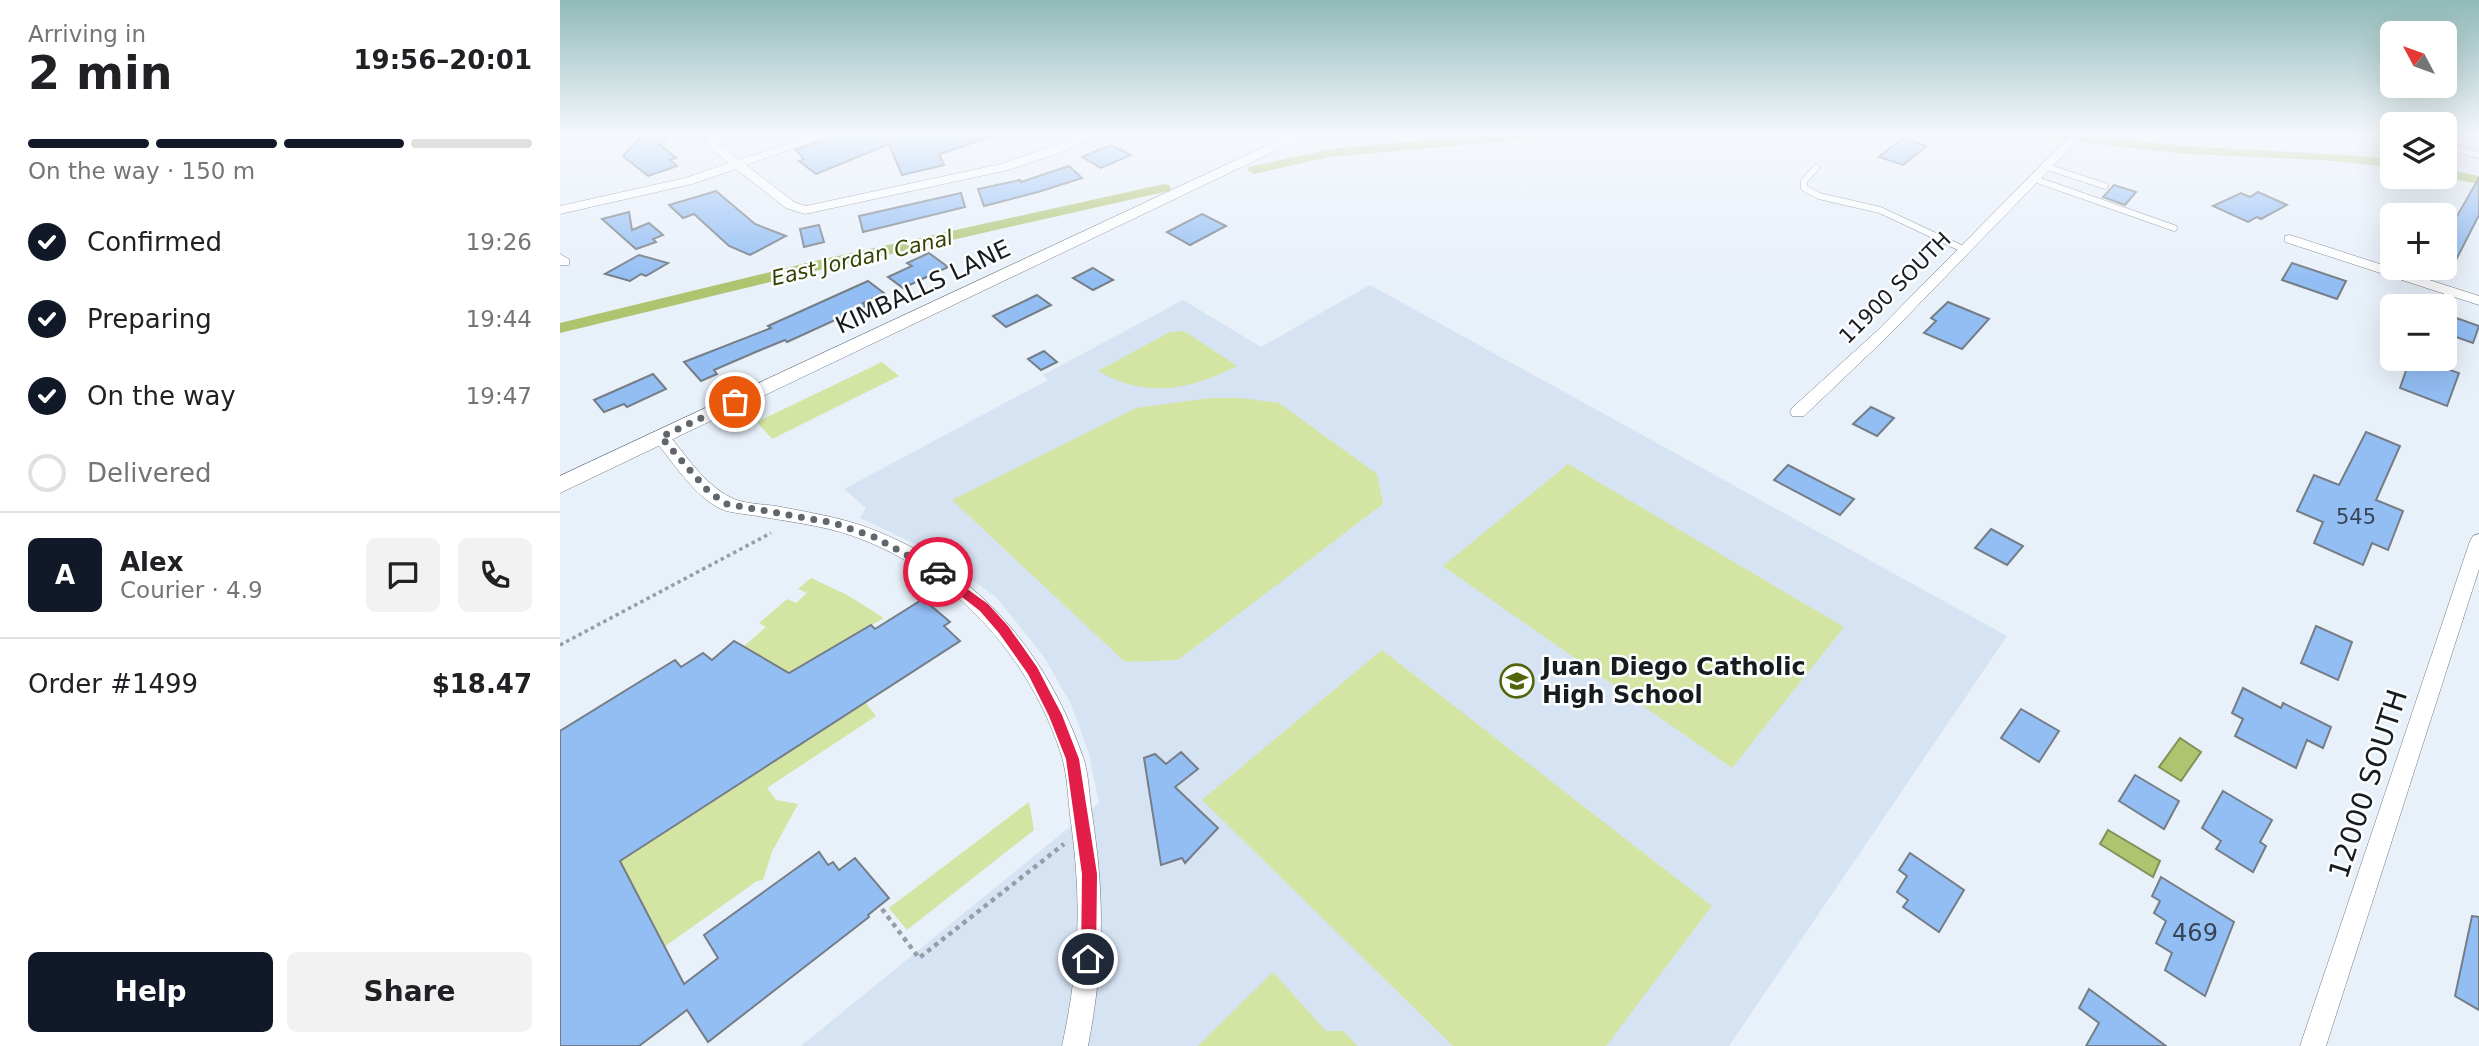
<!DOCTYPE html>
<meta charset="utf-8">
<style>
body{margin:0;font-family:"DejaVu Sans",sans-serif;background:#f2f2f2;color:#202124;height:100vh;display:flex;flex-direction:column;font-size:26px;white-space:nowrap}
*{box-sizing:border-box;margin:0}
p{font-size:23px;color:#757577}
.icon{flex:none;width:38px;height:38px;fill:none;stroke:currentColor;stroke-width:2;stroke-linecap:round;stroke-linejoin:round}
.map{position:relative;flex:1;overflow:hidden}
.details{display:flex;flex-direction:column;background:#fff;width:560px}
.details>*{flex:none}
.needle{width:46px;rotate:311deg}
.buttons{position:absolute;left:1820px;top:21px;display:grid;gap:14px}
.buttons a{display:grid;place-items:center;width:77px;height:77px;border-radius:10px;background:#fff;box-shadow:0 7px 28px #0002;font-size:35px}
.pin{position:absolute;display:grid;place-items:center;width:60px;height:60px;color:#fff;margin:-30px;border:4px solid #fff;border-radius:50%;box-shadow:0 2px 7px #0007}
.courier{position:absolute;display:grid;place-items:center;width:70px;height:70px;margin:-35px;border:5px solid #e11d48;border-radius:50%;background:#fff;color:#222;box-shadow:0 2px 9px #0007}
.summary em{font-style:normal;font-weight:700}
.summary div{display:flex;flex-direction:column-reverse}
.summary{display:flex;align-items:center;justify-content:space-between;height:119px;padding:0 28px}
h1{font-size:46px;font-weight:700;line-height:52px}
.bar{display:grid;grid-template-columns:repeat(4,1fr);gap:10px 7px;align-content:center;height:84px;padding:0 28px}
.bar i{height:9px;border-radius:5px;background:#e0e0e0}
.bar .active{background:#111827}
.bar p{grid-column:span 4}
.line{display:flex;align-items:center;gap:18px;padding:0 28px;border-top:2px solid #e0e0e0}
.line div{flex:1}
.round{display:grid;place-items:center;flex:none;width:74px;height:74px;border-radius:10px;background:#f2f2f2}
ol{padding:0 28px;list-style:none}
li{display:flex;align-items:center;gap:21px;height:77px}
li p{margin-inline-start:auto}
li .icon{padding:7px;border-radius:50%;background:#111827;color:#fff;stroke-width:4}
li:last-child{color:#757577}
li i{width:38px;height:38px;border:4px solid #e0e0e0;border-radius:50%}
.action{display:flex;gap:14px;margin-top:auto;padding:14px 28px}
.action a{flex:1;height:80px;border-radius:10px;background:#111827;color:#fff;font-size:28px;font-weight:700;line-height:80px;text-align:center}
.action a+a{background:#f2f2f2;color:#202124}
main{display:flex;flex:1;min-height:0}
.map>svg:first-child{display:block}
.built{fill:#d6e3f3}
.green{fill:#d4e5a3}
.water{fill:#b0c46f;stroke:#829157;stroke-width:2}
.lines{fill:none;stroke-linecap:round;stroke-linejoin:round}
.canal{fill:#b0c46f;fill-rule:evenodd}
.building{fill:#93bef4;stroke:#757d86;stroke-width:2}
.service-casing{stroke:#727982;stroke-width:7}
.minor-casing{stroke:#727982;stroke-width:1}
.tertiary-casing{stroke:#727982;stroke-width:1}
.path-far2{stroke:#979da5;stroke-width:2.5;stroke-dasharray:2.5 2.5;stroke-linecap:butt}
.path-far1{stroke:#979da5;stroke-width:3.5;stroke-dasharray:3.5 3.5;stroke-linecap:butt}
.path{stroke:#979da5;stroke-width:4.5;stroke-dasharray:4.5 4.5;stroke-linecap:butt}
.service{stroke:#fff;stroke-width:6}
.minor{fill:#fff;fill-rule:evenodd}
.tertiary{fill:#fff;fill-rule:evenodd}
.route{fill:#e11d48}
.done{stroke:#61666b;stroke-width:7;stroke-dasharray:0 12.6}
.labels{text-anchor:middle;dominant-baseline:central;stroke-width:5;stroke-linejoin:round;paint-order:stroke}
.far-water-label{font-size:21px;font-style:italic;fill:#374200;stroke:#fbfdff}
.far-street-label{font-size:21px;fill:#181b1e;stroke:#fbfdff}
.number-label{font-size:21px;fill:#374454}
.street-label{font-size:24px;fill:#181b1e;stroke:#fbfdff}
.poi-label{font-size:24px;font-weight:bold;fill:#181b1e;stroke:#fbfdff;text-anchor:start}
.near-number-label{font-size:24px;fill:#374454}
.near-street-label{font-size:28px;fill:#181b1e;stroke:#fbfdff}
</style>
<main>
<section class="details">
<div class="summary"><div><h1>2 min</h1><p>Arriving in</p></div><em>19:56–20:01</em></div>
<div class="bar"><i class="active"></i><i class="active"></i><i class="active"></i><i></i><p>On the way · 150 m</p></div>
<ol>
<li><svg class="icon" aria-label="check" viewBox="0 0 24 24"><path d="M5 12l5 5 9-10"/></svg>Confirmed<p>19:26</p></li>
<li><svg class="icon" aria-label="check" viewBox="0 0 24 24"><path d="M5 12l5 5 9-10"/></svg>Preparing<p>19:44</p></li>
<li><svg class="icon" aria-label="check" viewBox="0 0 24 24"><path d="M5 12l5 5 9-10"/></svg>On the way<p>19:47</p></li>
<li><i></i>Delivered</li>
</ol>
<div class="line" style="height:126px"><b class="round" style="background:#111827;color:#fff">A</b><div><b>Alex</b><p>Courier · 4.9</p></div><a class="round"><svg class="icon" aria-label="chat" viewBox="0 0 24 24"><path d="M4 5h16v11H9l-5 4z"/></svg></a><a class="round"><svg class="icon" aria-label="phone" viewBox="0 0 24 24"><path d="M5 4h4l2 5-3 2q2 4 5 5l2-3 5 2v4C11 20 4 13 5 4z"/></svg></a></div>
<div class="line" style="height:91px"><div>Order #1499</div><b>$18.47</b></div>
<div class="action"><a>Help</a><a>Share</a></div>
</section>
<div class="map">
<svg width="1919" height="1046" viewBox="0 0 1919 1046">
<rect width="100%" height="100%" fill="#e8f0fa"/>
<polygon class="built" points="810,285 1447,636 1169,1046 241,1046 539,803 529,754 511,704 484,657 437,598 375,553 300,518 306,508 284,489 488,380 483,375 623,300 701,347"/>
<g class="green">
<path d="M624,331L677,366C630,390 586,399 538,371L610,332Z"/>
<polygon points="322,362 339,376 212,439 197,422"/>
<polygon points="650,398 681,398 719,403 817,474 823,504 618,660 565,662 392,500 576,408"/>
<polygon points="1008,464 1284,627 1172,768 883,566"/>
<polygon points="251,578 287,595 324,618 229,673 183,647 206,627 199,623 227,599 236,603 247,593 238,589"/>
<polygon points="822,650 1152,906 1046,1046 893,1046 642,800"/>
<polygon points="306,703 316,716 207,788 216,800 238,804 212,852 203,880 197,881 104,947 60,861 274,723 273,721 282,715 284,717"/>
<polygon points="469,802 474,830 347,930 329,908"/>
<polygon points="713,972 766,1031 783,1031 798,1046 638,1046"/>
</g>
<g class="water">
<polygon points="1620,738 1641,752 1621,781 1599,767"/>
<polygon points="1548,830 1600,861 1593,877 1540,844"/>
</g>
<g class="lines">
<g class="canal">
<polygon points="946,133 997,133 990,137 769,157 694,174 687,170 689,167 769,149"/>
<path d="M1467,133C1521,131 1574,142 1628,146C1696,151 1764,152 1832,159V167L1761,160L1627,154L1474,137Z"/>
<polygon points="1885,169 1919,176 1919,184 1883,177"/>
<polygon points="604,184 609,185 611,188 609,191 255,271 0,333 0,323 255,261"/>
</g>
</g>
<g class="building">
<polygon points="110,133 100,145 116,158 110,160 117,166 88,176 63,156 82,135"/>
<polygon points="281,133 434,133 434,136 379,154 384,165 342,175 329,144 256,174 239,161 244,159 236,150"/>
<polygon points="1343,138 1367,146 1343,165 1319,157"/>
<polygon points="551,145 571,155 541,168 522,157"/>
<polygon points="509,166 522,178 478,192 424,206 418,189 460,180 461,182"/>
<polygon points="1919,178 1919,215 1896,260 1885,256 1885,226 1890,228"/>
<polygon points="1554,185 1576,192 1565,205 1543,197"/>
<polygon points="156,191 195,224 226,236 190,255 169,246 134,214 123,218 109,205"/>
<polygon points="1698,192 1727,205 1701,219 1697,217 1688,222 1653,206 1681,193 1690,197"/>
<polygon points="401,193 405,207 303,232 299,216"/>
<polygon points="69,212 72,230 89,223 103,235 93,239 96,242 76,249 42,219"/>
<polygon points="642,214 666,226 630,245 607,232"/>
<polygon points="259,225 264,242 244,247 240,229"/>
<polygon points="369,253 388,267 343,288 328,277 352,266 347,263"/>
<polygon points="79,255 108,263 86,276 81,274 70,281 45,274"/>
<polygon points="1732,263 1786,281 1777,299 1722,280"/>
<polygon points="533,268 553,280 533,290 513,278"/>
<polygon points="308,281 324,293 303,303 306,306 227,342 225,340 198,351 154,370 157,374 141,381 124,362 211,328 208,326"/>
<polygon points="477,295 491,305 446,327 433,316"/>
<polygon points="1388,302 1429,319 1402,349 1364,333 1376,321 1371,318"/>
<polygon points="1885,314 1919,326 1913,343 1885,333"/>
<polygon points="484,351 497,362 481,370 468,359"/>
<polygon points="1850,359 1858,359 1899,373 1887,406 1840,388"/>
<polygon points="93,374 106,389 67,407 64,404 44,412 34,400"/>
<polygon points="1311,407 1334,418 1317,436 1293,424"/>
<polygon points="1806,432 1840,446 1816,500 1843,511 1828,550 1812,543 1803,565 1754,543 1763,522 1737,511 1754,475 1779,485"/>
<polygon points="1228,465 1294,499 1280,515 1214,480"/>
<polygon points="1431,529 1463,546 1447,565 1415,548"/>
<polygon points="363,599 390,622 384,626 400,641 60,861 124,984 158,958 144,935 259,852 268,865 273,862 279,870 295,858 329,898 308,915 309,917 148,1042 127,1010 79,1046 0,1046 0,731 115,660 121,667 143,653 152,660 174,641 229,673 311,625 315,629"/>
<polygon points="1756,626 1792,642 1778,680 1741,663"/>
<polygon points="1683,688 1721,708 1723,703 1771,727 1763,748 1747,740 1736,768 1675,736 1683,719 1672,713"/>
<polygon points="1461,709 1499,731 1479,762 1441,738"/>
<polygon points="621,752 638,769 615,787 658,828 625,863 622,858 601,865 584,758 595,754 606,764"/>
<polygon points="1575,775 1619,801 1604,829 1559,801"/>
<polygon points="1663,791 1712,820 1700,842 1706,846 1693,872 1656,849 1661,841 1642,828"/>
<polygon points="1350,853 1404,890 1379,932 1343,907 1348,900 1337,892 1347,876 1339,870"/>
<polygon points="1601,877 1674,922 1645,996 1605,970 1612,953 1596,943 1606,921 1594,913 1600,901 1592,896"/>
<polygon points="1912,916 1919,917 1919,1010 1895,996"/>
<polygon points="1529,989 1606,1046 1526,1046 1539,1023 1519,1008"/>
</g>
<g class="lines">
<defs>
<g id="service">
<polyline points="1885,146 1919,155"/>
<polyline points="1484,166 1545,186"/>
<polyline points="1256,168 1244,181 1244,188 1259,196 1320,210 1403,249"/>
<polyline points="1472,178 1614,228"/>
</g>
<g id="minor">
<polygon points="150,133 160,133 159,144 179,160 261,133 278,133 186,165 234,202 246,206 441,164 529,133 540,135 493,155 448,170 245,214 226,208 176,169 132,184 0,214 0,206 125,178 169,163 150,148 146,140"/>
<polygon points="1513,133 1525,133 1327,337 1244,416 1232,416 1230,412 1232,408 1317,331"/>
<polygon points="1730,235 1919,296 1919,305 1725,242 1725,236"/>
<polygon points="0,254 9,259 9,265 0,265"/>
<path d="M101,432L107,433C125,454 144,484 170,497C182,504 202,504 216,506C251,513 286,518 319,532C421,574 487,654 523,757C529,774 529,796 532,814C545,899 544,962 528,1046H502C520,963 522,899 510,815C508,796 507,775 502,757C472,661 400,579 306,541C273,527 238,523 203,517C190,514 173,514 161,509C134,496 114,463 95,441L93,437Z"/>
<polygon points="1919,534 1919,569 1766,1046 1740,1046 1910,541 1913,536"/>
</g>
<polygon id="tertiary" points="734,133 753,133 0,493 0,476"/>
</defs>
<use href="#service" class="service-casing"/>
<use href="#minor" class="minor-casing"/>
<use href="#tertiary" class="tertiary-casing"/>
<polyline class="path-far2" points="1782,139 1786,133"/>
<polyline class="path-far1" points="0,645 211,533"/>
<polyline class="path" points="322,909 359,958 504,844"/>
<use href="#service" class="service"/>
<use href="#minor" class="minor"/>
<use href="#tertiary" class="tertiary"/>
</g>
<linearGradient id="sky" x2="0" y2="1"><stop stop-color="#91bab8"/><stop offset="0.48" stop-color="#f5f8fd"/><stop offset="1" stop-color="#f5f8fd" stop-opacity="0"/></linearGradient>
<rect width="1919" height="279" fill="url(#sky)"/>
<polygon class="route" points="378,568 428,604 448,626 477,667 502,715 519,759 537,874 536,959 534,964 528,967 523,964 521,959 522,874 506,759 489,716 468,674 439,633 420,611 374,575 374,569"/>
<g class="lines">
<polyline class="done" points="175,402 101,437 149,492 167,504 274,523 314,537 378,572"/>
</g>
<defs>
<symbol id="school-ring" viewBox="-11 -11 22 22"><circle r="9.5" fill="#fbfdff" stroke="#54640a" stroke-width="1.5"/><path d="M0-5L7-2L0 1L-7-2ZM-4 1L0 2.5L4 1V4Q0 6-4 4Z" fill="#54640a"/></symbol>
</defs>
<g fill-rule="evenodd">
<use href="#school-ring" x="938" y="662" width="38" height="38"/>
</g>
<g class="labels">
<g class="far-water-label">
<text transform="translate(302 258) rotate(-13)">East Jordan Canal</text>
</g>
<g class="far-street-label">
<text transform="translate(1335 288) rotate(-45)">11900 SOUTH</text>
</g>
<g class="number-label">
<text x="1796" y="517">545</text>
</g>
<g class="street-label">
<text transform="translate(363 287) rotate(-25)">KIMBALLS LANE</text>
</g>
<g class="poi-label">
<text x="982" y="667">Juan Diego Catholic<tspan x="982" dy="28">High School</tspan></text>
</g>
<g class="near-number-label">
<text x="1635" y="933">469</text>
</g>
<g class="near-street-label">
<text transform="translate(1808 784) rotate(-72)">12000 SOUTH</text>
</g>
</g>
</svg>
<div class="buttons">
<a><svg class="needle" viewBox="-14 -14 28 28"><path d="M0-13l5 13h-10z" fill="#e53935"/><path d="M0 13l5-13h-10z" fill="#757577"/></svg></a>
<a><svg class="icon" aria-label="layers" viewBox="0 0 24 24"><path d="M12 4l9 5-9 5-9-5zM3 14l9 5 9-5"/></svg></a>
<a>+</a>
<a>−</a>
</div>
<div class="pin" style="left:175px;top:402px;background:#ea580c"><svg class="icon" aria-label="bag" viewBox="0 0 24 24"><path d="M5 8h14l-1 12H6zM9 8a3 3 0 0 1 6 0"/></svg></div>
<div class="pin" style="left:528px;top:959px;background:#1f2937"><svg class="icon" aria-label="home" viewBox="0 0 24 24"><path d="M3 11l9-7 9 7M6 9v11h12V9"/></svg></div>
<div class="courier" style="left:378px;top:572px"><svg class="icon" aria-label="car" viewBox="0 0 24 24"><path d="M5 17H2v-5l4-1 3-4h7l3 4 3 1v5h-3M9 17h6M6 11h13"/><circle cx="7" cy="17" r="2"/><circle cx="17" cy="17" r="2"/></svg></div>
</div>
</main>
